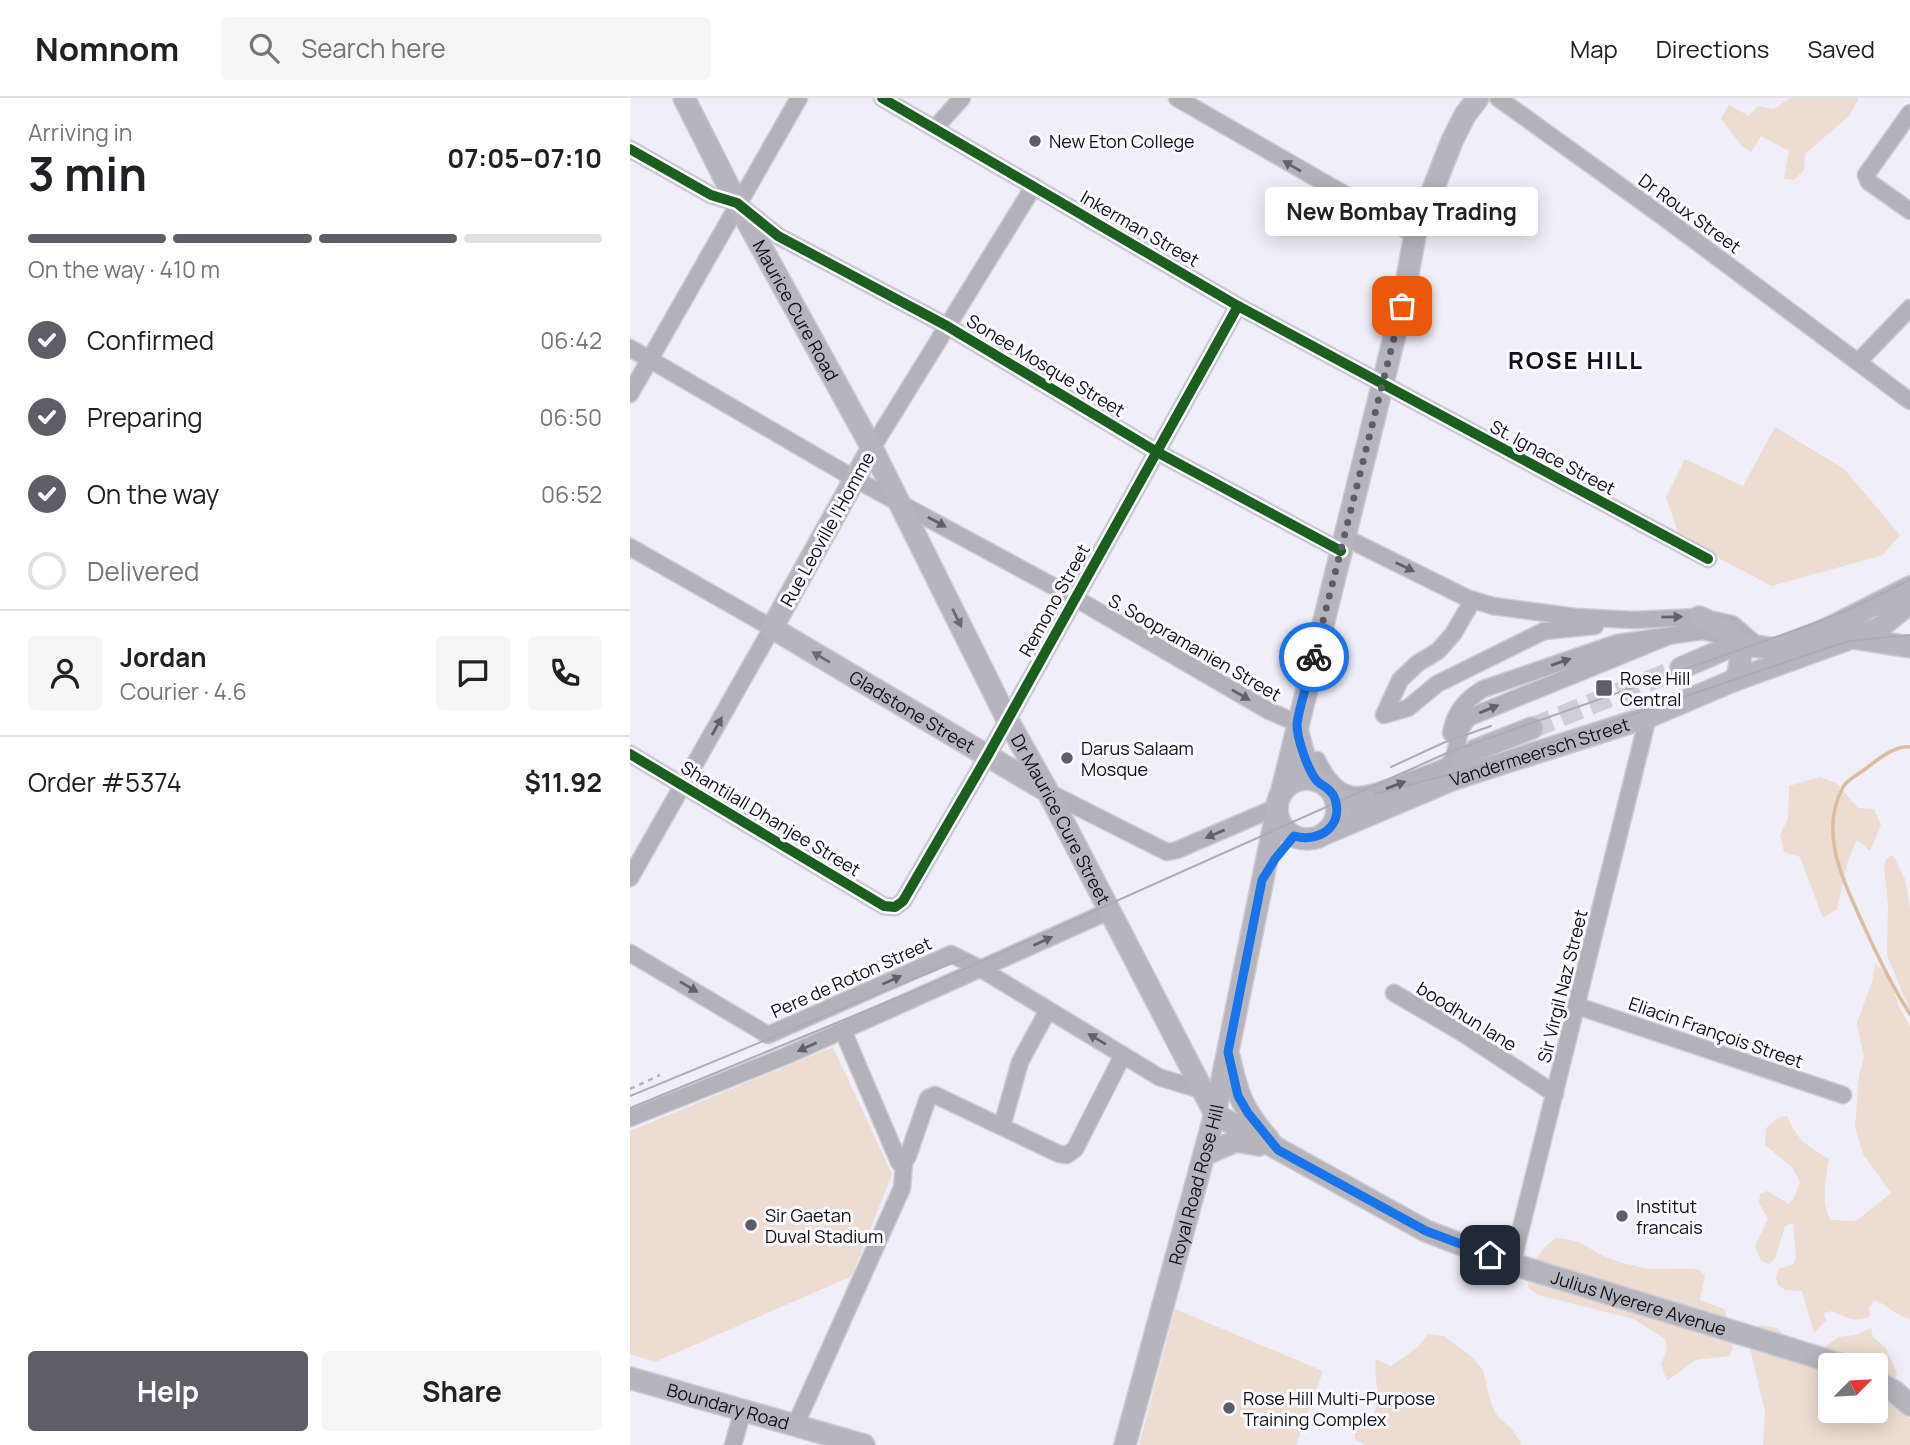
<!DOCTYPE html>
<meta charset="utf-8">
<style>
body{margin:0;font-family:Manrope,sans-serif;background:#f6f6f6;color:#202124;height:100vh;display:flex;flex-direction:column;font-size:26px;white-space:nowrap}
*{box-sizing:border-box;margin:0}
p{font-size:23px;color:#757577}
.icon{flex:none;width:38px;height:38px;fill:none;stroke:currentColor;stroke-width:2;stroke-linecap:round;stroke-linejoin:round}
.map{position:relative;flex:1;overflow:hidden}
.drawer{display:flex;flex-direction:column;background:#fff;width:630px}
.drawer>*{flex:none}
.needle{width:46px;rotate:66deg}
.buttons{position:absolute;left:1188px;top:1255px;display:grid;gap:14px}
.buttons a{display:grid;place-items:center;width:70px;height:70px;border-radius:7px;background:#fff;box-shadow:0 4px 18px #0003;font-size:35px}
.pin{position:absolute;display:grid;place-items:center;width:60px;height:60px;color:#fff;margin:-30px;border-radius:14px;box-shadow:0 4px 10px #0006}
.courier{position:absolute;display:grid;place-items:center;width:70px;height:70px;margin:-35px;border:5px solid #1a73e8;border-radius:50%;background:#fff;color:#222;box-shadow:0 2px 9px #0007}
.bubble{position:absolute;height:49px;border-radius:7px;background:#fff;box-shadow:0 4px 18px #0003;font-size:23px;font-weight:700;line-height:49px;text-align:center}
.headline em{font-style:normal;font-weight:700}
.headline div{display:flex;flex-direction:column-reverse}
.headline{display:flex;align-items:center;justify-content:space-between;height:119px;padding:0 28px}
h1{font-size:46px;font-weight:700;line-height:52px}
.bar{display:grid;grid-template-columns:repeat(4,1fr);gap:10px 7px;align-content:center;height:84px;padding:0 28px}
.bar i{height:9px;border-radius:5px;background:#e0e0e0}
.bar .active{background:#5f5d66}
.bar p{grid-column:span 4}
.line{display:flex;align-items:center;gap:18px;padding:0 28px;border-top:2px solid #e0e0e0}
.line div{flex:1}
.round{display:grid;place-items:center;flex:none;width:74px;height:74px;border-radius:7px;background:#f6f6f6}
ol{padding:0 28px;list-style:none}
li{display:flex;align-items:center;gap:21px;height:77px}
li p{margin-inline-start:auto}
li .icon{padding:7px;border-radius:50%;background:#5f5d66;color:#fff;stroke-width:4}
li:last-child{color:#757577}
li i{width:38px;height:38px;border:4px solid #e0e0e0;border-radius:50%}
.action{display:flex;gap:14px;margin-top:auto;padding:14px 28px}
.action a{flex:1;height:80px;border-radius:7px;background:#5f5d66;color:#fff;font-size:28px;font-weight:700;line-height:80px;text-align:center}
.action a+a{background:#f6f6f6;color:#202124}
header{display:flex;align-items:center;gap:42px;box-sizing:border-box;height:98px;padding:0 35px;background:#fff;border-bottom:2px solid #e0e0e0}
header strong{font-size:33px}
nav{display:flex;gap:38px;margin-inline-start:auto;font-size:24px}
.search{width:490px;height:63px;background:#f6f6f6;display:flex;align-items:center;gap:18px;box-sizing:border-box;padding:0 24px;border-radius:7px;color:#757577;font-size:26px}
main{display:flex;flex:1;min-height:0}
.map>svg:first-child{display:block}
.green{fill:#ecdcd1;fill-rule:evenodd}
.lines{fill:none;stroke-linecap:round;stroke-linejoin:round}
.stream{stroke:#dcbc9f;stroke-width:3.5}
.major-tunnel{stroke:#cfcdd7;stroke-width:21;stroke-dasharray:21 10;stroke-linecap:butt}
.minor-casing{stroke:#cdcbd4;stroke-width:19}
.major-casing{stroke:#cdcbd4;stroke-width:24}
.path{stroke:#b4b3bb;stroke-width:2.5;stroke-dasharray:5 5;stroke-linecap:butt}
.minor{stroke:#b3b2b8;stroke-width:16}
.major{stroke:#b6b4bd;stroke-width:21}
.tram{stroke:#adacb3;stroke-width:2}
.cycleway-casing{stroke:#faf9fe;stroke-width:15}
.cycleway{stroke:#1b5e20;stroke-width:10}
.oneway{fill:#626068}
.oneway2{fill:#6c6a72}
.done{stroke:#5f5d66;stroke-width:7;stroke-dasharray:0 12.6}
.route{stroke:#1a73e8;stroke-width:9}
.poi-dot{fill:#5f5d66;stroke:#faf9fe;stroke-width:2.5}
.labels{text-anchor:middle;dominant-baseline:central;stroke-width:6;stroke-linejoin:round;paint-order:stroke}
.poi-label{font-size:18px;fill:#110f17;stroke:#faf9fe;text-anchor:start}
.street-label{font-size:18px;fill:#110f17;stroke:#faf9fe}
.district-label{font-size:24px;font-weight:bold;letter-spacing:2px;fill:#110f17;stroke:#faf9fe}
</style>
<header>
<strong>Nomnom</strong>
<div class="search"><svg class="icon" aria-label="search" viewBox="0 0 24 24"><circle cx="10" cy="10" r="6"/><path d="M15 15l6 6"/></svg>Search here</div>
<nav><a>Map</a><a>Directions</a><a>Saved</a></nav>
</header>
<main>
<section class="drawer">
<div class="headline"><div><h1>3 min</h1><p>Arriving in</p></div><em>07:05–07:10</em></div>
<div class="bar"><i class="active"></i><i class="active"></i><i class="active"></i><i></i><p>On the way · 410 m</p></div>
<ol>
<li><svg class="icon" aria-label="check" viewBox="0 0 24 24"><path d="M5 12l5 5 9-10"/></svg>Confirmed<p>06:42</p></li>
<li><svg class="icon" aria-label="check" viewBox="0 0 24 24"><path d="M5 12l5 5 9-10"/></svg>Preparing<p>06:50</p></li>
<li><svg class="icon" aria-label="check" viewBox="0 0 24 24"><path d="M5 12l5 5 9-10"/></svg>On the way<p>06:52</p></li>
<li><i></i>Delivered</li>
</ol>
<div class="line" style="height:126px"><a class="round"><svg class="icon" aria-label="person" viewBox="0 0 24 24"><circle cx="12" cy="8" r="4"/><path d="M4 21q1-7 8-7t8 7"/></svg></a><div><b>Jordan</b><p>Courier · 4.6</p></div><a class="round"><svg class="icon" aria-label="chat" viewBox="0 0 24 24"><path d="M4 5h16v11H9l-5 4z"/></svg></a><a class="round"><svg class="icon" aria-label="phone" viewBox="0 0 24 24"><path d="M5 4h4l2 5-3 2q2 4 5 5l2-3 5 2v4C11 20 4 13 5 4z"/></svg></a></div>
<div class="line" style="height:91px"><div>Order #5374</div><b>$11.92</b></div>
<div class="action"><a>Help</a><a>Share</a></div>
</section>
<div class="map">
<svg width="1280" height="1347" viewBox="0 0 1280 1347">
<rect width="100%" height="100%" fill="#f0eef9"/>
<g class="green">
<polygon points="1160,0 1229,0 1219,18 1175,56 1174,72 1164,82 1154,81 1159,53 1131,38 1121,54 1111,47 1091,21 1099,7 1119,18 1128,8 1144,11"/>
<polygon points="1145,329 1214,371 1270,437 1253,457 1142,488 1050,440 1036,399 1055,361 1113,388"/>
<polygon points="1190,679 1206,685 1228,710 1244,711 1251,727 1240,753 1227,742 1218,762 1207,811 1193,820 1170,759 1154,754 1150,737 1158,721 1159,688"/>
<polygon points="1263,757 1275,781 1280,809 1280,913 1257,857 1258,806 1254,769 1256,761"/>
<path d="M1245,866L1259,876L1269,909L1280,928V1221C1266,1219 1258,1206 1244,1202L1239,1209L1240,1218C1225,1226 1216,1219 1202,1213L1194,1215L1196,1223L1184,1235L1172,1193L1155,1192L1148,1187L1146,1180L1148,1171L1163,1167L1166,1160L1163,1125L1155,1128L1145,1160L1139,1166L1131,1163L1125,1148L1138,1121L1129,1105L1130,1096L1137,1093L1159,1106L1164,1100L1170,1084L1162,1069L1135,1047L1136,1030L1148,1020L1157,1018C1167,1042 1177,1048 1199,1061C1196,1080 1190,1105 1201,1122L1226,1123L1261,1095L1233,1056L1225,1029L1229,977L1234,960L1227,925L1242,884Z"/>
<polygon points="203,949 262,1076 222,1178 25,1264 0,1256 0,1033"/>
<path d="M926,1140C945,1140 957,1149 972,1157C983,1163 998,1166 1009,1169C1030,1174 1049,1168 1070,1172L1075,1178L1070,1202L1094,1211C1099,1224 1100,1236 1103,1250L1099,1258L1065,1262L1037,1283L1031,1266L1037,1251L1035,1241L1004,1221L908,1197L898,1189C898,1169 911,1150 926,1140Z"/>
<polygon points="545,1211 693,1273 666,1347 509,1347"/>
<path d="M1131,1227L1147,1230L1167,1249L1182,1258L1209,1239L1226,1237L1241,1230L1243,1239L1256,1250L1267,1275L1261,1293L1280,1321V1347H1133L1135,1314L1116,1233ZM1200,1267H1246V1312H1200Z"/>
<path d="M798,1236L814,1238L842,1259L853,1272L861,1305L868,1319L882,1331L892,1347H735L725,1341L724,1324L741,1323C754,1296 743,1287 746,1261L761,1268L788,1249Z"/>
</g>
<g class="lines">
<path class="stream" d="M1280,649C1264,647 1246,663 1234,672C1227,677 1217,682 1213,689C1188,735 1214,784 1233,826C1247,857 1261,887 1280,916"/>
<polyline class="major-tunnel" points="902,630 1051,570"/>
<defs>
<g id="minor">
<polyline points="252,0 608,208 1078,461"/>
<polyline points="547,0 785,137"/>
<polyline points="868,0 1032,118 1280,303"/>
<polyline points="1280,15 1236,77 1239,84 1280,113"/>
<polyline points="305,30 332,0"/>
<polyline points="0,51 81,97 107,105 148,138 317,228 527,354 711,453"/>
<polyline points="0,250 225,381 445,500 639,613 667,625"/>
<polyline points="1228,264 1280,210"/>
<polyline points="0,296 169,0"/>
<polyline points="242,350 404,88"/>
<polyline points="714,439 837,500 863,508 946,519 1004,522 1069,519 1102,526 1129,549"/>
<polyline points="0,449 142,530 0,780"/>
<polyline points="843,502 823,536 808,553 788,565 770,582 754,617 778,610 807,586 914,533 965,528"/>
<path d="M821,635C825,614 835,602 853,591L987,545L1073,533L1093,538"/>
<polyline points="0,656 254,808 265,809 273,803 358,657 608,208"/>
<path d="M687,662C710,709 730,700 772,685C787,679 804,675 818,667C832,654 822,633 840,619L1039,538"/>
<polyline points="418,694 537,754 547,752 647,709"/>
<polyline points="0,855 138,937 321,856 351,871 529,979 571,992"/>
<polyline points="764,895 831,934 925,996"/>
<polyline points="947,908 1213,997"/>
<polyline points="213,933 269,1064 274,1064 278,1058 298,1000 305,997 429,1056 437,1057 445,1051 493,957"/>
<polyline points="0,1020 158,957 479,813"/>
<polyline points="372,1028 390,964 418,912"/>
<polyline points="882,1166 1018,619"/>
<polyline points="165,1328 272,1090 274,1064"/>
<polyline points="103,1347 113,1312"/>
</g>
<g id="major">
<path id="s1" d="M54,0L107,105L242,350L377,621L418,694L585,1016"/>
<path id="s2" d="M242,350L142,530L415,692"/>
<path d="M1069,519C1100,532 1121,547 1105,582"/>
<polyline points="1223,540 1280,549"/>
<polyline points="1051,570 1107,546 1146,551 1195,532 1280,489"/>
<polyline points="667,631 674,658 687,683"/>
<polyline points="824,681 838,659 846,652 902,630"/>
<circle cx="677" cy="711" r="30"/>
<polyline points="651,696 772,208 785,137 822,43 835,17 848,0"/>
<polyline points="705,701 716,703 761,705"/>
<path id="s3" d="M694,736L824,681L1018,619L1105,582L1249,530L1280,505"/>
<path d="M599,959C608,997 612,1011 639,1042"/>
<path id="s4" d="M585,1016L796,1133L882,1166L1213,1267"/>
<polyline points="574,1057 606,1043 629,1047"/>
<path id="s5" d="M0,1280L234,1347"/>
<polyline points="1246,1283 1265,1294 1280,1307"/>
<path id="s6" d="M495,1347L585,1016L647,712"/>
</g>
</defs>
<use href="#minor" class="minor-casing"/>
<use href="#major" class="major-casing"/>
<polyline class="path" points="0,991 30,977"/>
<use href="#minor" class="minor"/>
<use href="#major" class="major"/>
<g class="tram">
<polyline points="761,669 813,645 861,628"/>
<polyline points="745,696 858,666 1194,551 1220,543 1280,537"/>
<polyline points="0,998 337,859"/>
<polyline points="0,1010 303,885 817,655 1177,528 1218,512 1280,482"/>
</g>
<defs>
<g id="cycleway">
<polyline points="252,0 608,208 1078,461"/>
<polyline points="0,51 81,97 107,105 148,138 317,228 527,354 711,453"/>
<polyline points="0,656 254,808 265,809 273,803 358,657 608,208"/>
</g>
</defs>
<use href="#cycleway" class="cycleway-casing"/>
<use href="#cycleway" class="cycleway"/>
</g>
<defs><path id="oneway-solid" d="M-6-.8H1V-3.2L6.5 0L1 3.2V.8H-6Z" transform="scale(1.75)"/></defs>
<g class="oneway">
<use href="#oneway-solid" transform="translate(662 68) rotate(-150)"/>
<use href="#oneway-solid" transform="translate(307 424) rotate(29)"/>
<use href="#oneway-solid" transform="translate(775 469) rotate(26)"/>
<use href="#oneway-solid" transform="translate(1042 519) rotate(-1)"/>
<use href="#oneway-solid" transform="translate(931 564) rotate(-19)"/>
<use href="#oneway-solid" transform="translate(611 597) rotate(30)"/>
<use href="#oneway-solid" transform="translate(859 611) rotate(-22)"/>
<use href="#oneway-solid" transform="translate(87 628) rotate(-61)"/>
<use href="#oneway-solid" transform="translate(766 687) rotate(-20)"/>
<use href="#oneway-solid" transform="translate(585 736) rotate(157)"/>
<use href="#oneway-solid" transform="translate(413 843) rotate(-25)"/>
<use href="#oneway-solid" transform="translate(262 882) rotate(-24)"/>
<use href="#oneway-solid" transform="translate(59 889) rotate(31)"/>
<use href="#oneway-solid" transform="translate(467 941) rotate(-149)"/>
<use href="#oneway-solid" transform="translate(177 949) rotate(156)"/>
</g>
<g class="oneway2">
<use href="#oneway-solid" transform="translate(327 520) rotate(64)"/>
<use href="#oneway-solid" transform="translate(191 559) rotate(-149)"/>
</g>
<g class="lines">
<polyline class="done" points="684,559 772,208"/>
<path class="route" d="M684,559C680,577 668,611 667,627C667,640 678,673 687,683C693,689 702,691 705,701C714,729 688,745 664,738L645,761L632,782L598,954L608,998L618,1015L648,1052L796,1133L860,1157"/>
</g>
<g class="poi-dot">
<circle cx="405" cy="43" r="7"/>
<rect x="965" y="581" width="18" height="18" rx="3.5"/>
<circle cx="437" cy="660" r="7"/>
<circle cx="992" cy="1118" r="7"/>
<circle cx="121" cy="1127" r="7"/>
<circle cx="599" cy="1310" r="7"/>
</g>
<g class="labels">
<g class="poi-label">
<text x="419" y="43">New Eton College</text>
<text x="990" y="580">Rose Hill<tspan x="990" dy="21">Central</tspan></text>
<text x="451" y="650">Darus Salaam<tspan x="451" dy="21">Mosque</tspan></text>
<text x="1006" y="1108">Institut<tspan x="1006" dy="21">francais</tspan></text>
<text x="135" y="1117">Sir Gaetan<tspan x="135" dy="21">Duval Stadium</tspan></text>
<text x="613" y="1300">Rose Hill Multi-Purpose<tspan x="613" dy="21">Training Complex</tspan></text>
</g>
<g class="street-label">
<text transform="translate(1060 115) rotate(36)">Dr Roux Street</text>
<text transform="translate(510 130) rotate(30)">Inkerman Street</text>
<text stroke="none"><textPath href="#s1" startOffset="240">Maurice Cure Road</textPath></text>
<text transform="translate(416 267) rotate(31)">Sonee Mosque Street</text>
<text transform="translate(923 359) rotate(28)">St. Ignace Street</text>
<text transform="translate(197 431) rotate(-61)">Rue Leoville l'Homme</text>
<text transform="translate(424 502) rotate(-61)">Remono Street</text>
<text transform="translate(565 549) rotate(30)">S. Soopramanien Street</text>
<text stroke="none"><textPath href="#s2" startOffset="369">Gladstone Street</textPath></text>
<text stroke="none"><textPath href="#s3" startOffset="231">Vandermeersch Street</textPath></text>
<text transform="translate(141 720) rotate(31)">Shantilall Dhanjee Street</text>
<text stroke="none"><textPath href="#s1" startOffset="814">Dr Maurice Cure Street</textPath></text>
<text transform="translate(221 879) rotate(-24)">Pere de Roton Street</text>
<text transform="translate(932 888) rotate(-76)">Sir Virgil Naz Street</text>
<text transform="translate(837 918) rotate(32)">boodhun lane</text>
<text transform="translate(1086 934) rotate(19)">Eliacin François Street</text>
<text stroke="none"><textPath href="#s6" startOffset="270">Royal Road Rose Hill</textPath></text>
<text stroke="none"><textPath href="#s4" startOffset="466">Julius Nyerere Avenue</textPath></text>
<text stroke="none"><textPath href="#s5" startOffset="102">Boundary Road</textPath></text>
</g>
<g class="district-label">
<text x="946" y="261">ROSE HILL</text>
</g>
</g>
</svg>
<div class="buttons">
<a><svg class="needle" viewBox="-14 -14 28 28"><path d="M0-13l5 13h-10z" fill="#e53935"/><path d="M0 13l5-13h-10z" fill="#757577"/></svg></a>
</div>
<div class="pin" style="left:772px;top:208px;background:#ea580c"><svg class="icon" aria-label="bag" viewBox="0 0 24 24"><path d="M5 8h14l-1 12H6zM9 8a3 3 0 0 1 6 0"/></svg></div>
<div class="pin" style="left:860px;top:1157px;background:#1f2937"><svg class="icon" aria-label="home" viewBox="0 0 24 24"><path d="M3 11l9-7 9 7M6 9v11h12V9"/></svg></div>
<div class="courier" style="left:684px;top:559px"><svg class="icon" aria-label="bike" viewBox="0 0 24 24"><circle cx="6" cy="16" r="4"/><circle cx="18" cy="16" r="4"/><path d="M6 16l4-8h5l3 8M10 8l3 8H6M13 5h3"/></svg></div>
<div class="bubble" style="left:635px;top:89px;width:273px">New Bombay Trading</div>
</div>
</main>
